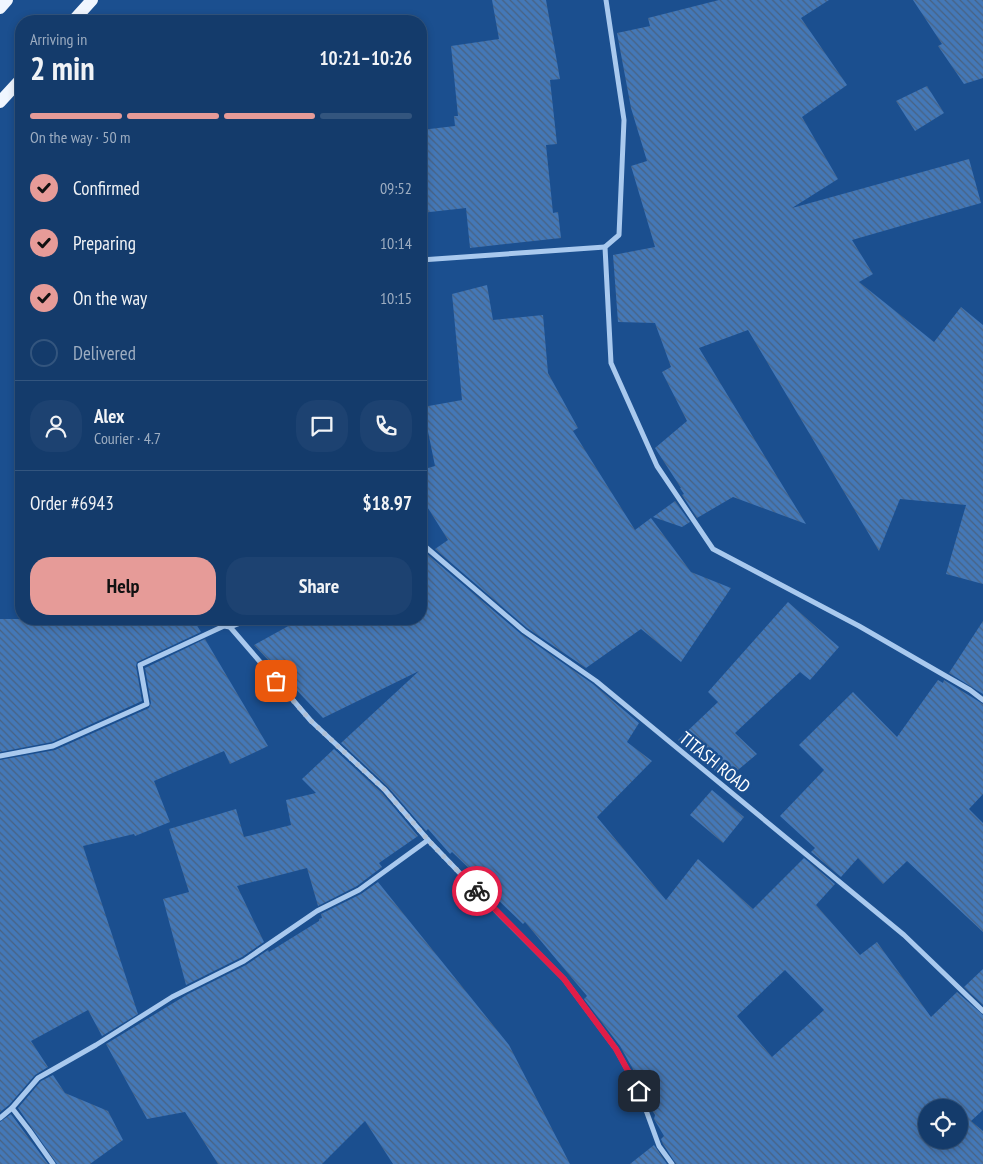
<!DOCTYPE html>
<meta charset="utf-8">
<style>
body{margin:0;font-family:"PT Sans Narrow",sans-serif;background:#1d4271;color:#f1f3f6;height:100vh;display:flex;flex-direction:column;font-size:19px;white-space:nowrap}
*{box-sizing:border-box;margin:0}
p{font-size:16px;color:#9dadc1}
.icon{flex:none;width:28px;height:28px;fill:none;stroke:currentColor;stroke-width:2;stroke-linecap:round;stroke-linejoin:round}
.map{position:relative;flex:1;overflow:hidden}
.sheet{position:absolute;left:15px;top:15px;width:412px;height:610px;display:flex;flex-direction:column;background:#143b6b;border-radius:20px;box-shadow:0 2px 8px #0003,0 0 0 1px #33557e}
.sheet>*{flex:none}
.controls{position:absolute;left:918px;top:1099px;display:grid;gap:10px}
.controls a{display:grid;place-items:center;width:50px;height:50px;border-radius:50%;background:#143b6b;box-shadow:0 2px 8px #0003,0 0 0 1px #33557e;font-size:25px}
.pin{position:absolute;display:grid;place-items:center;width:42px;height:42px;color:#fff;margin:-21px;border-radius:10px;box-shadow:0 2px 8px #0006}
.courier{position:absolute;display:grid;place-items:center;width:50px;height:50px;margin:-25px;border:4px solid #e11d48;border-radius:50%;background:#fff;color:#222;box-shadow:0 1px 6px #0007}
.headline em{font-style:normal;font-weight:800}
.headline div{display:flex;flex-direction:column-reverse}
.headline{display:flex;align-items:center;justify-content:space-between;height:85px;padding:0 15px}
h1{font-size:32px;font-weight:800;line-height:38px}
.bar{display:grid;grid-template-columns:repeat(4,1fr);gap:8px 5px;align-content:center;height:60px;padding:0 15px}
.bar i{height:6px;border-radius:4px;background:#33557e}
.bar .current{background:#e69b98}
.bar p{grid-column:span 4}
.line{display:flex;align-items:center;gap:12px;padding:0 15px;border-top:1px solid #33557e}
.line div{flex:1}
.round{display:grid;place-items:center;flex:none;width:52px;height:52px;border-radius:20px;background:#1d4271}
ol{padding:0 15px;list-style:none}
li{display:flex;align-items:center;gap:15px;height:55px}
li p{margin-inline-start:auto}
li .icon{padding:5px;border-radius:50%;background:#e69b98;color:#111;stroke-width:4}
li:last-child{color:#9dadc1}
li i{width:28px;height:28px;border:2px solid #33557e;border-radius:50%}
.primary-button{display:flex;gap:10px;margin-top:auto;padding:10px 15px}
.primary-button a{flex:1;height:58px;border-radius:20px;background:#e69b98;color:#111;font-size:20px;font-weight:800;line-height:58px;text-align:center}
.primary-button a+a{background:#1d4271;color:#f1f3f6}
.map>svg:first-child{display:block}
.building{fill:url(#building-back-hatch);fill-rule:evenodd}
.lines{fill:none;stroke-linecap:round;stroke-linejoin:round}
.street{stroke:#a9c9ee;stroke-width:5}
.primary{stroke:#f0f6ff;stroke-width:12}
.done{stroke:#afc1d8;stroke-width:5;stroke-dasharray:0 9}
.route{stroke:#e11d48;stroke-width:6}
.labels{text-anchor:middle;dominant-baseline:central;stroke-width:5;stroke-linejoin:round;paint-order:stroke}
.street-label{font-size:18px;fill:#fff;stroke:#1b4f8f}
</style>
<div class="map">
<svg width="983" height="1164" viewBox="0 0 983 1164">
<defs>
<pattern id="building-back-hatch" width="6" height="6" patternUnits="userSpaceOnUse" patternTransform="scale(1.25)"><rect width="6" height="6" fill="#4478b7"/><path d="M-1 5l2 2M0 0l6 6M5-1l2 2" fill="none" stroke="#486282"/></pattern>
</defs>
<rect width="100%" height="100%" fill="#1b4f8f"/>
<g class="building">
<polygon points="492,0 546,0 560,79 550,80 557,144 546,145 553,213 558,212 561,238 470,248 466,208 421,213 421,130 455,126 454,116 458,116 451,46 499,39"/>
<polygon points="719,0 829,0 801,18 847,85 802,117 838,179 792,208 969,159 981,203 852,240 873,274 859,282 934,342 961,307 983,325 983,584 946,574 966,505 900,499 879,551 748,330 699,348 806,524 733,497 697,518 682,495 684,494 680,488 681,488 655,448 687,421 662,372 671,367 655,323 618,322 613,255 655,247 631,166 647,161 631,108 617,33 650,26 648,18"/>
<polygon points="913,0 983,0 983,78 964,84 938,46 942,44"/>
<polygon points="927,86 944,113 915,131 896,101"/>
<polygon points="487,285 493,320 543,315 548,373 578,428 573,431 635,530 651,518 691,572 731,588 681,662 641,629 586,668 527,628 435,549 448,540 421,497 421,470 435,466 423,407 462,400 452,294"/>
<polygon points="675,501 690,522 682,527 653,517"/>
<path d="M427,554L521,634L593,684L639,723L627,742L652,761L597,817L666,900L698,859L753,909L804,858L835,884L816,905L860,955L877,942L931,1017L957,992L983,1015V1110L971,1121L983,1131V1164H676L663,1144L661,1139L664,1136L654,1119L655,1115L649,1105L652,1103L620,1046L584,999L587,996L525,922L523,924L494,896L496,894L452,852L450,854L428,829L426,831L388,787L341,743L419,671L323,718L254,645L301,619H421V559ZM785,970L824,1010L772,1057L737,1016ZM926,1108H959V1140H926Z"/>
<polygon points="788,602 839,647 810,680 800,672 735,733 757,754 726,780 678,740 718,702 708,692"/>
<polygon points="0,619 193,619 201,632 137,662 136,666 142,701 52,742 0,752"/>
<polygon points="983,621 983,694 949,673"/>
<polygon points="205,639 268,746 230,764 224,751 154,781 170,822 135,836 134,834 83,846 138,1014 102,1036 88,1010 31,1041 48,1067 35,1075 9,1105 0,1112 0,760 55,750 149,708 151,703 145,668"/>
<polygon points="938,680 943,683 944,680 983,704 983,794 969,809 983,823 983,932 907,861 883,884 858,858 841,877 811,852 815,848 780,816 824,770 799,745 853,692 897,737"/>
<polygon points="334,749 382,793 418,836 379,863 382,867 357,886 318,906 307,868 237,886 264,942 242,957 186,985 163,899 189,892 169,829 236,809 244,837 291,825 286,800 316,793 302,779"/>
<polygon points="712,790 744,817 723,843 690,815"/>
<polygon points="378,882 509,1045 570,1164 393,1164 365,1121 322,1164 218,1164 185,1112 147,1119 106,1044 188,994 246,965 268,950 269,952 319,921 319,919 322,918 321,914 361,894"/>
<polygon points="983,969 983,1005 964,987"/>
<polygon points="53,1075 65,1093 108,1111 123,1140 90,1164 57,1164 18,1108 41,1081"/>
<polygon points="11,1114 25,1133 48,1164 0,1164 0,1122"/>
<polygon points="654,1145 667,1164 630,1164"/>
</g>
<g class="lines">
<g class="street">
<polyline points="606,0 624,120 619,235 605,247 611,363 657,466 713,549 859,626 970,690 983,700"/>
<polyline points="421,260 605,247"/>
<polyline points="421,543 524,631 596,681 904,935 983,1011"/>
<polyline points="251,619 230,627 311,721 385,790 428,840 501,916 564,979 616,1049 639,1091 659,1146 672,1164"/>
<polyline points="0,756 53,746 147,704 140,665 224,626 230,627"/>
<polyline points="12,1108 29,1130 53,1164"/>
<polyline points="0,1118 12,1108 38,1078 96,1045 172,997 244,961 317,911 359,890 428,840"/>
</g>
<g class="primary">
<polyline points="0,8 7,0"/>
<polyline points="73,21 92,0"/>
<polyline points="0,102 21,79"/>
</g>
</g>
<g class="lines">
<polyline class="done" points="276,681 311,721 385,790 428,840 477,891"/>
<polyline class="route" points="477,891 564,979 616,1049 639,1091"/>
</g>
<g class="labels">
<g class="street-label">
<text transform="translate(715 762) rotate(39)">TITASH ROAD</text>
</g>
</g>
</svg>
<div class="controls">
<a><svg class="icon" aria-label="locate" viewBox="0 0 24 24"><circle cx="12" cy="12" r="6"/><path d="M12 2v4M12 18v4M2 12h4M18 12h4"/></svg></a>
</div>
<div class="pin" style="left:276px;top:681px;background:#ea580c"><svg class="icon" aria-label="bag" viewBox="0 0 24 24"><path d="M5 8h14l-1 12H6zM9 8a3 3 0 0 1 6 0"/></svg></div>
<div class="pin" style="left:639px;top:1091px;background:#1f2937"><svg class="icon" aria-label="home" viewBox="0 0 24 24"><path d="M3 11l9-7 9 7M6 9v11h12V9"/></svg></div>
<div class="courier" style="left:477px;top:891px"><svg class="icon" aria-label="bike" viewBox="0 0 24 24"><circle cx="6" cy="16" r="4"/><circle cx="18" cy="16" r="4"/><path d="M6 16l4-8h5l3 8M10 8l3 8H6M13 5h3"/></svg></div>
<section class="sheet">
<div class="headline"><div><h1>2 min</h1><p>Arriving in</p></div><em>10:21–10:26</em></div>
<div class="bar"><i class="current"></i><i class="current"></i><i class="current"></i><i></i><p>On the way · 50 m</p></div>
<ol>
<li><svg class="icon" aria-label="check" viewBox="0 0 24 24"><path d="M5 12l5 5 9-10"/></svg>Confirmed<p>09:52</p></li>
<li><svg class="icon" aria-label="check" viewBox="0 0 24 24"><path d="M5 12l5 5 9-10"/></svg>Preparing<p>10:14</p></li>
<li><svg class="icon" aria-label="check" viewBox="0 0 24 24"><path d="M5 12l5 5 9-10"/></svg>On the way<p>10:15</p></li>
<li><i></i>Delivered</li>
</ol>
<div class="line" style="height:90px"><a class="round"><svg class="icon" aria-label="person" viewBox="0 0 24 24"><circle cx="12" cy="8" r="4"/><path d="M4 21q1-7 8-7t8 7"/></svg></a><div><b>Alex</b><p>Courier · 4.7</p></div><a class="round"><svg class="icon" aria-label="chat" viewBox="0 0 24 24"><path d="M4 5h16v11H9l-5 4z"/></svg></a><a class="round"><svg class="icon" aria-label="phone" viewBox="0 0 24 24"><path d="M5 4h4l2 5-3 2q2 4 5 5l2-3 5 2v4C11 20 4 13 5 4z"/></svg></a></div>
<div class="line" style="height:65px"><div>Order #6943</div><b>$18.97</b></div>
<div class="primary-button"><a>Help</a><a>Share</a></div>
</section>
</div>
